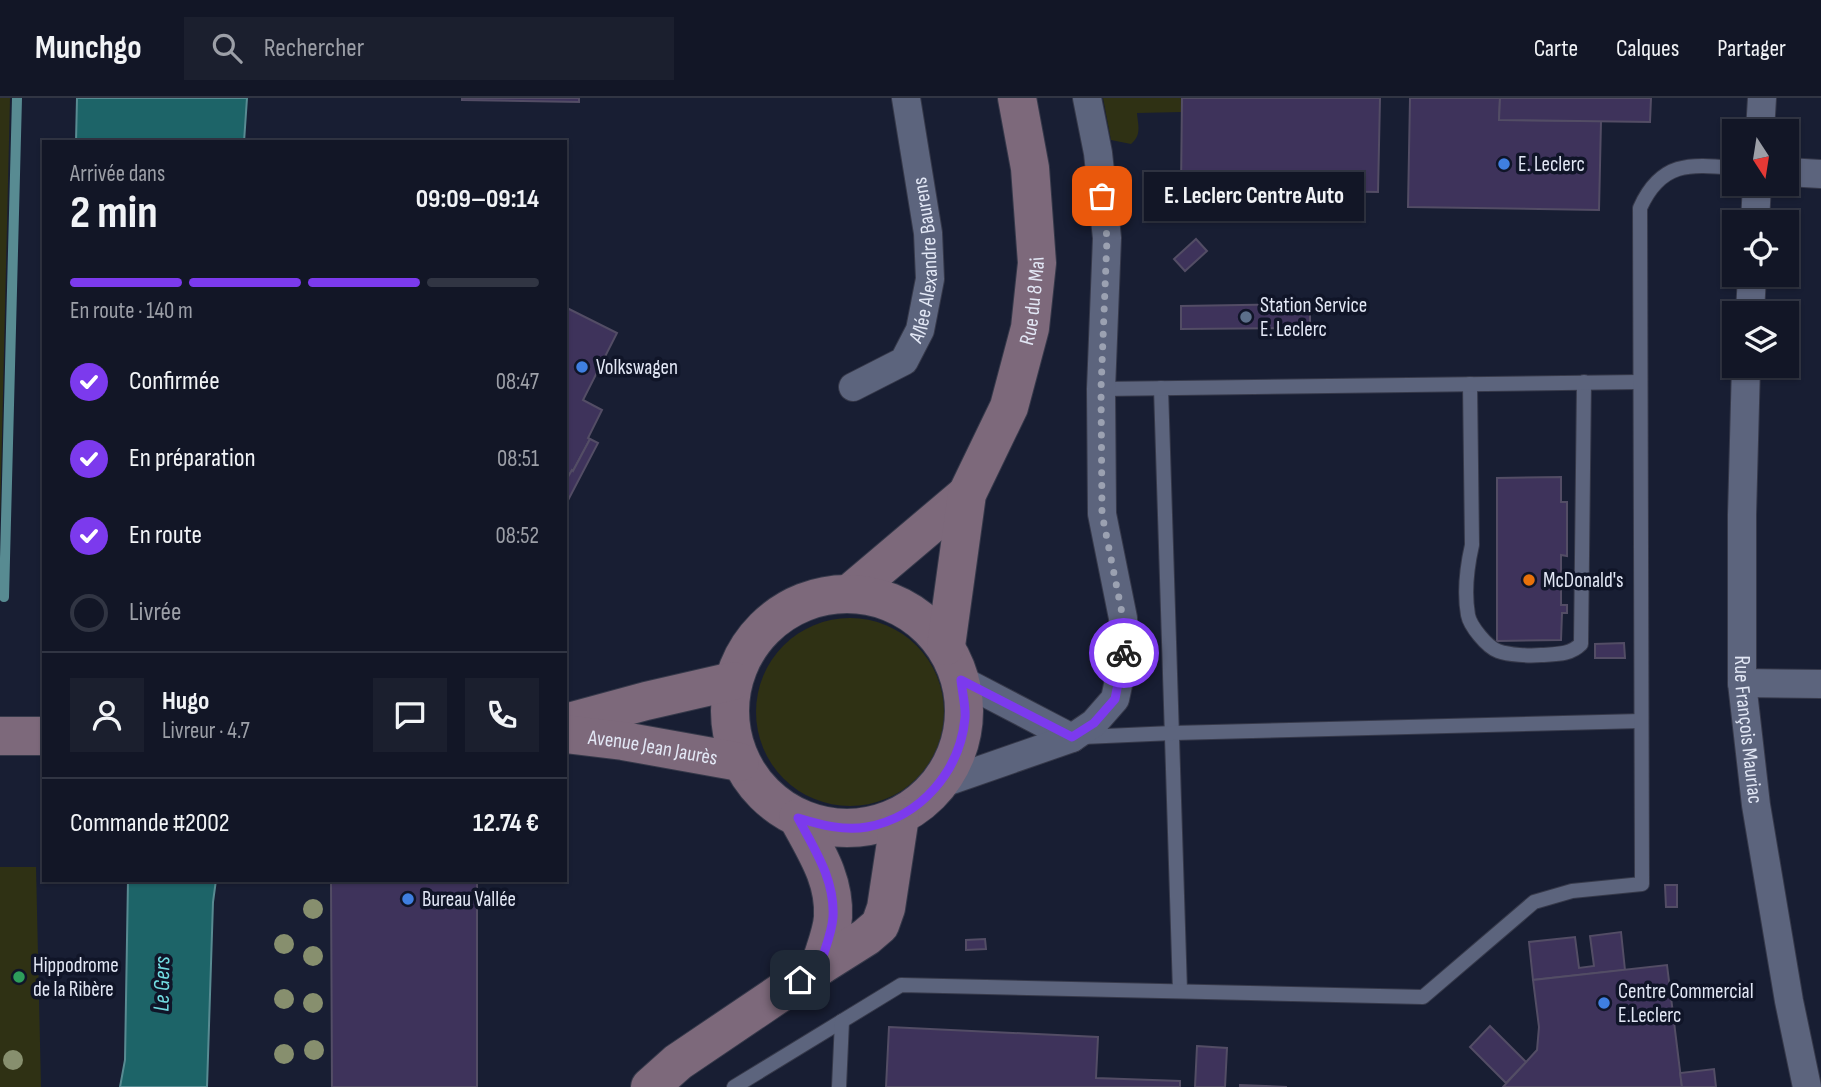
<!DOCTYPE html>
<html lang="fr">
<meta charset="utf-8">
<style>
body{margin:0;font-family:"Sofia Sans Condensed",sans-serif;background:#1b1f2e;color:#f1f3f6;height:100vh;display:flex;flex-direction:column;font-size:26px;white-space:nowrap}
*{box-sizing:border-box;margin:0}
p{font-size:23px;color:#9c9fa7}
.icon{flex:none;width:38px;height:38px;fill:none;stroke:currentColor;stroke-width:2;stroke-linecap:round;stroke-linejoin:round}
.map{position:relative;flex:1;overflow:hidden}
.details{position:absolute;left:42px;top:42px;width:525px;height:742px;display:flex;flex-direction:column;background:#121626;border-radius:0px;box-shadow:0 2px 5px #0004,0 0 0 2px #313543}
.details>*{flex:none}
.needle{width:46px;rotate:168deg}
.controls{position:absolute;left:1722px;top:21px;display:grid;gap:14px}
.controls a{display:grid;place-items:center;width:77px;height:77px;border-radius:0px;background:#121626;box-shadow:0 2px 5px #0004,0 0 0 2px #313543;font-size:35px}
.pin{position:absolute;display:grid;place-items:center;width:60px;height:60px;color:#fff;margin:-30px;border-radius:14px;box-shadow:0 4px 10px #0006}
.courier{position:absolute;display:grid;place-items:center;width:70px;height:70px;margin:-35px;border:5px solid #7c3aed;border-radius:50%;background:#fff;color:#222;box-shadow:0 2px 9px #0007}
.bubble{position:absolute;height:49px;border-radius:0px;background:#121626;box-shadow:0 2px 5px #0004,0 0 0 2px #313543;font-size:23px;font-weight:700;line-height:49px;text-align:center}
.headline em{font-style:normal;font-weight:700}
.headline div{display:flex;flex-direction:column-reverse}
.headline{display:flex;align-items:center;justify-content:space-between;height:119px;padding:0 28px}
h1{font-size:46px;font-weight:700;line-height:52px}
.bar{display:grid;grid-template-columns:repeat(4,1fr);gap:10px 7px;align-content:center;height:84px;padding:0 28px}
.bar i{height:9px;border-radius:5px;background:#313543}
.bar .selected{background:#7c3aed}
.bar p{grid-column:span 4}
.line{display:flex;align-items:center;gap:18px;padding:0 28px;border-top:2px solid #313543}
.line div{flex:1}
.round{display:grid;place-items:center;flex:none;width:74px;height:74px;border-radius:0px;background:#1b1f2e}
ol{padding:0 28px;list-style:none}
li{display:flex;align-items:center;gap:21px;height:77px}
li p{margin-inline-start:auto}
li .icon{padding:7px;border-radius:50%;background:#7c3aed;color:#fff;stroke-width:4}
li:last-child{color:#9c9fa7}
li i{width:38px;height:38px;border:4px solid #313543;border-radius:50%}
header{display:flex;align-items:center;gap:42px;box-sizing:border-box;height:98px;padding:0 35px;background:#121626;border-bottom:2px solid #313543}
header strong{font-size:33px}
nav{display:flex;gap:38px;margin-inline-start:auto;font-size:24px}
.search{width:490px;height:63px;background:#1b1f2e;display:flex;align-items:center;gap:18px;box-sizing:border-box;padding:0 24px;border-radius:0px;color:#9c9fa7;font-size:26px}
.map>svg:first-child{display:block}
.green{fill:#2f3114}
.water{fill:#1d6468;stroke:#588b92;stroke-width:2}
.lines{fill:none;stroke-linecap:round;stroke-linejoin:round}
.stream{stroke:#588b92;stroke-width:10}
.building{fill:#3e335b;stroke:#534d65;stroke-width:2}
.lane-casing{stroke:#36394a;stroke-width:16}
.street-casing{stroke:#36394a;stroke-width:30}
.secondary-casing{stroke:#36394a;stroke-width:40}
.lane{stroke:#5c647d;stroke-width:14}
.street{stroke:#5c647d;stroke-width:28}
.secondary{stroke:#7d697b;stroke-width:38}
.tree{fill:#878f6e}
.done{stroke:#9ba1b1;stroke-width:7;stroke-dasharray:0 12.6}
.route{stroke:#7c3aed;stroke-width:9}
.shop-dot{fill:#3f7fe0;stroke:#101528;stroke-width:2.5}
.service-dot{fill:#5c6f8a;stroke:#101528;stroke-width:2.5}
.food-dot{fill:#e8710a;stroke:#101528;stroke-width:2.5}
.leisure-dot{fill:#2e9e5b;stroke:#101528;stroke-width:2.5}
.labels{text-anchor:middle;dominant-baseline:central;stroke-width:7;stroke-linejoin:round;paint-order:stroke}
.poi-label{font-size:21px;fill:#e2e7f5;stroke:#101528;text-anchor:start}
.street-label{font-size:21px;fill:#e2e7f5;stroke:#101528}
.water-label{font-size:23px;font-style:italic;fill:#72dce1;stroke:#101528}
</style>
<header>
<strong>Munchgo</strong>
<div class="search"><svg class="icon" aria-label="search" viewBox="0 0 24 24"><circle cx="10" cy="10" r="6"/><path d="M15 15l6 6"/></svg>Rechercher</div>
<nav><a>Carte</a><a>Calques</a><a>Partager</a></nav>
</header>
<div class="map">
<svg width="1821" height="989" viewBox="0 0 1821 989">
<rect width="100%" height="100%" fill="#181e33"/>
<g class="green">
<polygon points="0,0 10,0 0,423"/>
<path d="M1103,0H1182V14L1137,15C1138,27 1142,37 1131,46L1111,42Z"/>
<circle cx="850" cy="614" r="94"/>
<polygon points="0,769 36,769 41,989 0,989"/>
</g>
<g class="water">
<polygon points="77,0 247,0 244,44 76,44"/>
<polygon points="128,782 216,782 213,804 207,989 120,989 125,962"/>
</g>
<g class="lines">
<polyline class="stream" points="4,499 17,0"/>
</g>
<g class="building">
<polygon points="462,0 579,0 579,4 462,2"/>
<polygon points="1182,0 1380,0 1378,94 1181,91"/>
<polygon points="1410,0 1500,0 1499,22 1601,23 1599,112 1408,109"/>
<polygon points="1500,0 1651,0 1650,24 1499,22"/>
<polygon points="1196,141 1207,153 1185,173 1174,161"/>
<polygon points="1310,206 1310,230 1181,231 1181,208"/>
<polygon points="565,209 617,235 583,302 602,312 588,340 590,341 573,373 572,372 565,384"/>
<polygon points="590,341 598,345 565,408 565,384 572,372 573,373"/>
<polygon points="1561,379 1561,404 1567,404 1567,458 1561,457 1561,507 1567,507 1567,515 1562,515 1561,542 1497,543 1497,380"/>
<polygon points="1624,545 1625,560 1595,560 1595,546"/>
<polygon points="331,782 477,782 477,989 332,989"/>
<polygon points="1665,787 1677,787 1677,809 1666,809"/>
<polygon points="1621,834 1625,872 1533,882 1529,844 1575,839 1579,870 1594,868 1590,838"/>
<polygon points="985,841 986,851 966,852 966,842"/>
<polygon points="1667,867 1682,989 1503,989 1537,952 1539,929 1533,882"/>
<polygon points="1490,928 1526,964 1506,985 1470,949"/>
<polygon points="889,929 1098,939 1096,980 1180,983 1180,989 886,989"/>
<polygon points="1197,948 1227,950 1225,989 1195,989"/>
<polygon points="1714,971 1716,989 1682,989 1680,975"/>
<polygon points="1240,987 1287,989 1240,989"/>
</g>
<g class="lines">
<defs>
<g id="lane">
<path d="M1470,286L1472,447C1467,469 1464,494 1468,517C1470,528 1487,549 1498,553C1509,557 1529,558 1541,557C1556,556 1570,557 1581,546L1584,284"/>
<polyline points="1161,290 1180,893"/>
<polyline points="1101,291 1640,284"/>
<polyline points="1083,639 1173,635 1641,623"/>
<path d="M734,989L901,887L1423,899L1534,804L1572,793L1642,786L1640,110C1661,63 1690,66 1734,70"/>
<polyline points="839,989 842,923"/>
</g>
<g id="street">
<polyline points="1760,33 1762,0"/>
<polyline points="1787,74 1821,76"/>
<polyline points="1755,124 1757,86"/>
<polyline points="1750,215 1752,177"/>
<path id="s1" d="M1746,268L1742,417V585L1756,707L1789,903L1807,989"/>
<path id="s2" d="M853,289L904,263L920,232L930,181L928,135L906,0"/>
<polyline points="961,582 1072,640"/>
<polyline points="1742,585 1821,586"/>
<polyline points="940,686 1072,640 1094,625 1115,601 1124,559 1123,520 1102,416 1101,291 1107,140 1098,55 1087,0"/>
</g>
<g id="secondary">
<polyline points="850,495 967,396"/>
<circle cx="847" cy="613" r="117"/>
<path id="s3" d="M946,548L967,396L1009,309L1030,230L1037,165L1030,70L1017,0"/>
<polyline points="565,625 646,603 733,583"/>
<path id="s4" d="M565,636L623,643L740,664"/>
<polyline points="0,638 44,638"/>
<path d="M798,720C815,752 835,781 833,819C832,835 824,853 820,868"/>
<polyline points="650,989 678,964 820,868 866,839 880,827 886,810 900,718"/>
</g>
</defs>
<use href="#lane" class="lane-casing"/>
<use href="#street" class="street-casing"/>
<use href="#secondary" class="secondary-casing"/>
<use href="#lane" class="lane"/>
<use href="#street" class="street"/>
<use href="#secondary" class="secondary"/>
</g>
<g class="tree">
<circle cx="313" cy="811" r="10"/>
<circle cx="284" cy="846" r="10"/>
<circle cx="313" cy="858" r="10"/>
<circle cx="284" cy="901" r="10"/>
<circle cx="313" cy="905" r="10"/>
<circle cx="314" cy="952" r="10"/>
<circle cx="284" cy="956" r="10"/>
<circle cx="13" cy="962" r="10"/>
</g>
<g class="lines">
<polyline class="done" points="1102,98 1107,140 1101,291 1102,416 1123,520 1124,555"/>
<path class="route" d="M800,882L820,868C824,853 832,835 833,819C835,782 815,752 798,720C821,727 844,733 867,729C921,719 960,673 965,620C966,608 962,594 961,582L1072,639L1094,625L1115,601L1124,555"/>
</g>
<g class="shop-dot">
<circle cx="1504" cy="66" r="7"/>
<circle cx="582" cy="269" r="7"/>
<circle cx="408" cy="801" r="7"/>
<circle cx="1604" cy="905" r="7"/>
</g>
<circle class="service-dot" cx="1246" cy="219" r="7"/>
<circle class="food-dot" cx="1529" cy="482" r="7"/>
<circle class="leisure-dot" cx="19" cy="879" r="7"/>
<g class="labels">
<g class="poi-label">
<text x="1518" y="66">E. Leclerc</text>
<text x="1260" y="207">Station Service<tspan x="1260" dy="24">E. Leclerc</tspan></text>
<text x="596" y="269">Volkswagen</text>
<text x="1543" y="482">McDonald's</text>
<text x="422" y="801">Bureau Vallée</text>
<text x="33" y="867">Hippodrome<tspan x="33" dy="24">de la Ribère</tspan></text>
<text x="1618" y="893">Centre Commercial<tspan x="1618" dy="24">E.Leclerc</tspan></text>
</g>
<g class="street-label">
<text stroke="none"><textPath href="#s2" startOffset="163">Allée Alexandre Baurens</textPath></text>
<text stroke="none"><textPath href="#s3" startOffset="359">Rue du 8 Mai</textPath></text>
<text stroke="none"><textPath href="#s1" startOffset="364">Rue François Mauriac</textPath></text>
<text stroke="none"><textPath href="#s4" startOffset="89">Avenue Jean Jaurès</textPath></text>
</g>
<g class="water-label">
<text transform="translate(162 886) rotate(-89)">Le Gers</text>
</g>
</g>
</svg>
<div class="controls">
<a><svg class="needle" viewBox="-14 -14 28 28"><path d="M0-13l5 13h-10z" fill="#e53935"/><path d="M0 13l5-13h-10z" fill="#9c9fa7"/></svg></a>
<a><svg class="icon" aria-label="locate" viewBox="0 0 24 24"><circle cx="12" cy="12" r="6"/><path d="M12 2v4M12 18v4M2 12h4M18 12h4"/></svg></a>
<a><svg class="icon" aria-label="layers" viewBox="0 0 24 24"><path d="M12 4l9 5-9 5-9-5zM3 14l9 5 9-5"/></svg></a>
</div>
<div class="pin" style="left:1102px;top:98px;background:#ea580c"><svg class="icon" aria-label="bag" viewBox="0 0 24 24"><path d="M5 8h14l-1 12H6zM9 8a3 3 0 0 1 6 0"/></svg></div>
<div class="pin" style="left:800px;top:882px;background:#1f2937"><svg class="icon" aria-label="home" viewBox="0 0 24 24"><path d="M3 11l9-7 9 7M6 9v11h12V9"/></svg></div>
<div class="courier" style="left:1124px;top:555px"><svg class="icon" aria-label="bike" viewBox="0 0 24 24"><circle cx="6" cy="16" r="4"/><circle cx="18" cy="16" r="4"/><path d="M6 16l4-8h5l3 8M10 8l3 8H6M13 5h3"/></svg></div>
<div class="bubble" style="left:1144px;top:74px;width:220px">E. Leclerc Centre Auto</div>
<section class="details">
<div class="headline"><div><h1>2 min</h1><p>Arrivée dans</p></div><em>09:09–09:14</em></div>
<div class="bar"><i class="selected"></i><i class="selected"></i><i class="selected"></i><i></i><p>En route · 140 m</p></div>
<ol>
<li><svg class="icon" aria-label="check" viewBox="0 0 24 24"><path d="M5 12l5 5 9-10"/></svg>Confirmée<p>08:47</p></li>
<li><svg class="icon" aria-label="check" viewBox="0 0 24 24"><path d="M5 12l5 5 9-10"/></svg>En préparation<p>08:51</p></li>
<li><svg class="icon" aria-label="check" viewBox="0 0 24 24"><path d="M5 12l5 5 9-10"/></svg>En route<p>08:52</p></li>
<li><i></i>Livrée</li>
</ol>
<div class="line" style="height:126px"><a class="round"><svg class="icon" aria-label="person" viewBox="0 0 24 24"><circle cx="12" cy="8" r="4"/><path d="M4 21q1-7 8-7t8 7"/></svg></a><div><b>Hugo</b><p>Livreur · 4.7</p></div><a class="round"><svg class="icon" aria-label="chat" viewBox="0 0 24 24"><path d="M4 5h16v11H9l-5 4z"/></svg></a><a class="round"><svg class="icon" aria-label="phone" viewBox="0 0 24 24"><path d="M5 4h4l2 5-3 2q2 4 5 5l2-3 5 2v4C11 20 4 13 5 4z"/></svg></a></div>
<div class="line" style="height:91px"><div>Commande #2002</div><b>12.74 €</b></div>
</section>
</div>
